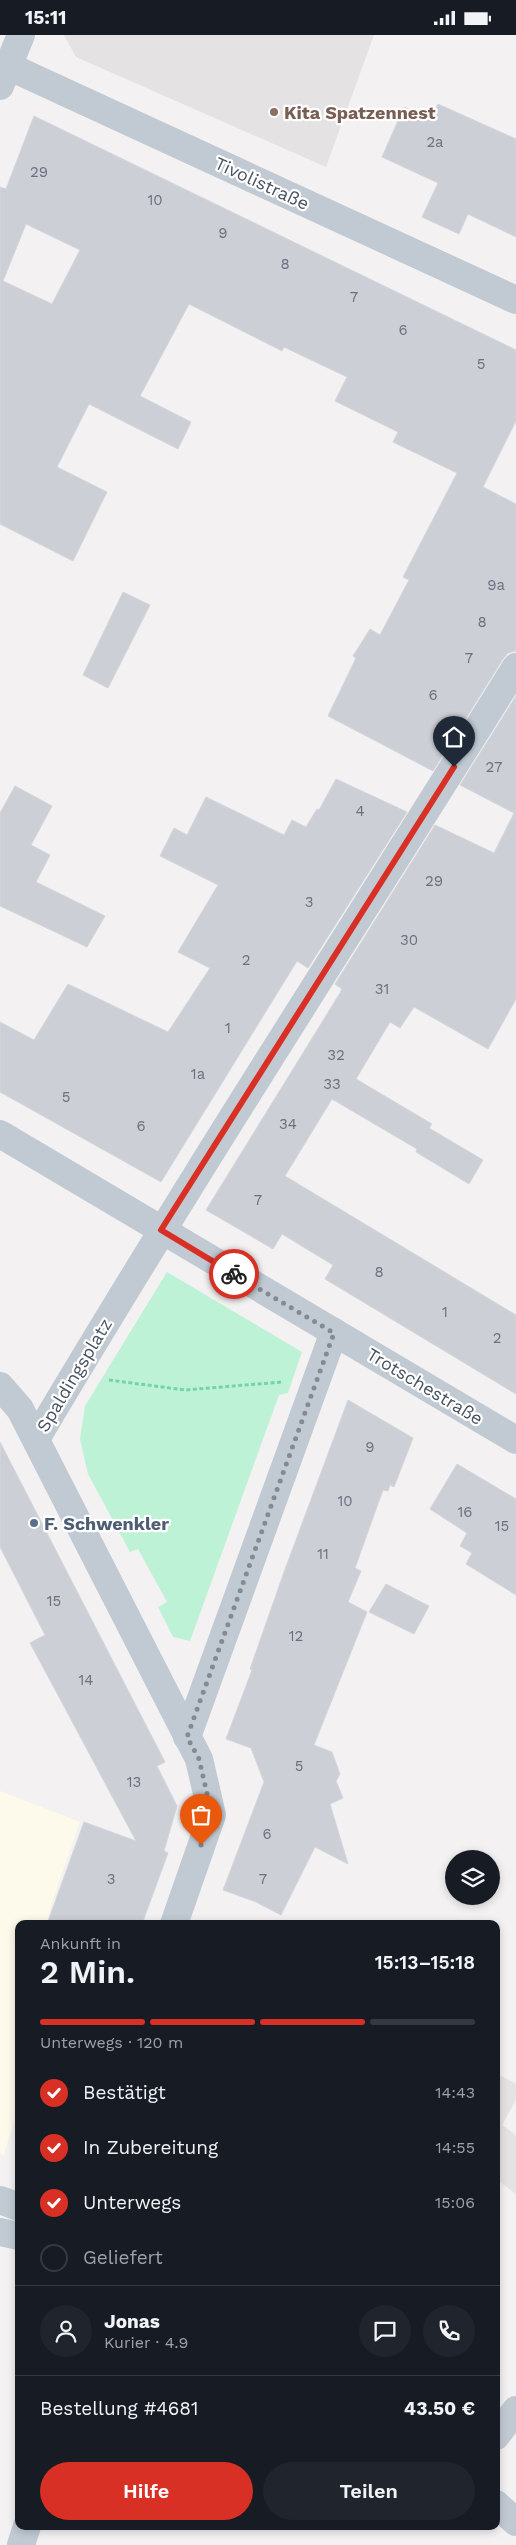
<!DOCTYPE html>
<html lang="de">
<meta charset="utf-8">
<style>
body{margin:0;font-family:"Work Sans",sans-serif;background:#20242c;color:#f1f3f6;height:100vh;display:flex;flex-direction:column;font-size:19px;white-space:nowrap}
*{box-sizing:border-box;margin:0}
p{font-size:16px;color:#9ea1a6}
.icon{flex:none;width:28px;height:28px;fill:none;stroke:currentColor;stroke-width:2;stroke-linecap:round;stroke-linejoin:round}
.map{position:relative;flex:1;overflow:hidden}
.drawer{position:absolute;left:15px;top:1885px;width:485px;height:610px;display:flex;flex-direction:column;background:#171b24;border-radius:10px;box-shadow:0 2px 8px #0003}
.drawer>*{flex:none}
.tools{position:absolute;left:445px;top:1815px;display:grid;gap:10px}
.tools a{display:grid;place-items:center;width:55px;height:55px;border-radius:50%;background:#171b24;box-shadow:0 2px 8px #0003;font-size:25px}
.pin{position:absolute;display:grid;place-items:center;width:42px;height:42px;color:#fff;margin:-51px -21px;border-radius:50% 50% 50% 0;rotate:-45deg;box-shadow:0 0 5px #0007}
.pin .icon{rotate:45deg}
.courier{position:absolute;display:grid;place-items:center;width:50px;height:50px;margin:-25px;border:4px solid #d93025;border-radius:50%;background:#fff;color:#222;box-shadow:0 1px 6px #0007}
.overview em{font-style:normal;font-weight:600}
.overview div{display:flex;flex-direction:column-reverse}
.overview{display:flex;align-items:center;justify-content:space-between;height:85px;padding:0 25px}
h1{font-size:32px;font-weight:600;line-height:38px}
.bar{display:grid;grid-template-columns:repeat(4,1fr);gap:8px 5px;align-content:center;height:60px;padding:0 25px}
.bar i{height:6px;border-radius:4px;background:#363941}
.bar .on{background:#d93025}
.bar p{grid-column:span 4}
.line{display:flex;align-items:center;gap:12px;padding:0 25px;border-top:1px solid #363941}
.line div{flex:1}
.round{display:grid;place-items:center;flex:none;width:52px;height:52px;border-radius:26px;background:#20242c}
ol{padding:0 25px;list-style:none}
li{display:flex;align-items:center;gap:15px;height:55px}
li p{margin-inline-start:auto}
li .icon{padding:5px;border-radius:50%;background:#d93025;color:#fff;stroke-width:4}
li:last-child{color:#9ea1a6}
li i{width:28px;height:28px;border:2px solid #363941;border-radius:50%}
.primary-button{display:flex;gap:10px;margin-top:auto;padding:10px 25px}
.primary-button a{flex:1;height:58px;border-radius:30px;background:#d93025;color:#fff;font-size:20px;font-weight:600;line-height:58px;text-align:center}
.primary-button a+a{background:#20242c;color:#f1f3f6}
.status{display:flex;justify-content:space-between;align-items:center;height:35px;padding:0 25px;background:#171b24;direction:ltr}
.status svg{height:14px;fill:currentColor}
.map>svg:first-child{display:block}
.commercial{fill:#fdfaeb}
.education{fill:#e4e2e3}
.green{fill:#bef2d7}
.building{fill:#cdcfd6;stroke:#d5d6dd;fill-rule:evenodd}
.lines{fill:none;stroke-linecap:round;stroke-linejoin:round}
.path{stroke:#74d3ac;stroke-width:3;stroke-dasharray:4 2.5;stroke-linecap:butt}
.minor{stroke:#c1cad3;stroke-width:28}
.done{stroke:#848a93;stroke-width:5;stroke-dasharray:0 9}
.route{stroke:#d93025;stroke-width:6}
.education-dot{fill:#8d6e63;stroke:#fff;stroke-width:2}
.service-dot{fill:#5c6f8a;stroke:#fff;stroke-width:2}
.labels{text-anchor:middle;dominant-baseline:central;stroke-width:4.5;stroke-linejoin:round;paint-order:stroke}
.number-label{font-size:15px;fill:#69717e}
.education-label{font-size:18px;font-weight:bold;fill:#785e54;stroke:#fff;text-anchor:start}
.street-label{font-size:18px;fill:#485260;stroke:#fff}
.service-label{font-size:18px;font-weight:bold;fill:#4e5e75;stroke:#fff;text-anchor:start}
</style>
<div class="status"><b>15:11</b><svg viewBox="0 0 49 12"><path d="M0 12V9h3v3zM5 12V6h3v6zM10 12V3h3v9zM15 12V0h3v12zM26 1h20v11H26zM47 4h2v5h-2z"/></svg></div>
<div class="map">
<svg width="516" height="2510" viewBox="0 0 516 2510">
<rect width="100%" height="100%" fill="#f3f1f1"/>
<polygon class="commercial" points="0,1756 80,1787 51,1871 47,1889 19,1889 19,2069 4,2120 0,2119"/>
<g class="education">
<polygon points="64,0 374,0 326,132 76,22"/>
<polygon points="496,2038 516,2049 516,2065 502,2090 516,2100 516,2159 496,2144"/>
</g>
<polygon class="green" points="167,1237 302,1317 288,1358 279,1360 190,1606 173,1602 158,1572 167,1567 138,1514 130,1517 88,1439 80,1404 85,1371"/>
<g class="building">
<polygon points="438,69 516,104 516,202 468,179 459,199 422,182 438,148 382,122 404,72 431,84"/>
<path d="M34,81L516,315V386L483,452L516,469V616L508,618L503,624L433,736L328,681L356,623L353,621L370,594L380,600L409,545L403,542L457,438L393,407L398,397L335,366L347,342L284,312L282,316L189,269L140,361L191,387L178,414L89,369L57,432L107,457L73,526L0,489V152L6,154ZM26,189L80,215L52,269L3,246Z"/>
<polygon points="123,557 150,570 108,653 83,640"/>
<polygon points="516,661 516,964 488,1014 414,972 400,993 390,987 356,1044 432,1089 429,1093 483,1125 469,1149 416,1117 417,1114 332,1064 285,1141 516,1280 516,1359 325,1244 333,1230 282,1199 273,1214 206,1175 340,958 342,954 335,949 435,790 494,818 514,778 460,750"/>
<polygon points="336,744 407,777 308,933 297,926 161,1147 0,1057 0,987 34,1005 68,949 168,997 210,933 178,917 218,850 160,821 174,793 187,800 206,762 284,800 292,785 306,792 317,774 319,775"/>
<polygon points="15,751 52,771 31,810 50,820 36,847 105,881 87,912 0,871 0,778"/>
<polygon points="348,1365 413,1403 394,1452 390,1450 388,1456 383,1455 355,1533 361,1536 348,1567 367,1577 314,1710 332,1717 340,1739 336,1746 343,1763 330,1769 348,1829 315,1812 281,1880 256,1867 223,1855 264,1747 251,1713 226,1704 252,1635 250,1634 284,1537"/>
<polygon points="0,1407 165,1727 157,1731 177,1771 164,1816 168,1818 142,1889 47,1889 84,1787 136,1806 30,1608 45,1600 0,1512"/>
<polygon points="457,1429 516,1464 516,1560 466,1529 472,1518 460,1511 467,1498 430,1474"/>
<polygon points="386,1549 429,1571 414,1599 369,1577"/>
</g>
<g class="lines">
<polyline class="path" points="109,1345 185,1355 282,1347"/>
<g class="minor">
<polyline points="8,31 516,265"/>
<polyline points="0,51 21,0"/>
<polyline points="0,1099 516,1405"/>
<polyline points="0,1351 20,1374 199,1724 212,1780 174,1889"/>
<path d="M36,1404C190,1144 356,889 516,632"/>
<polyline points="187,1702 334,1297"/>
<polyline points="0,2165 19,2172"/>
<polyline points="0,2197 19,2201"/>
<polyline points="496,2401 516,2375"/>
<polyline points="496,2469 516,2487"/>
<polyline points="21,2510 27,2491"/>
</g>
</g>
<g class="lines">
<polyline class="done" points="201,1810 212,1780 199,1724 187,1702 334,1298 234,1239"/>
<polyline class="route" points="234,1239 161,1195 454,732"/>
</g>
<circle class="education-dot" cx="274" cy="77" r="5"/>
<circle class="service-dot" cx="34" cy="1488" r="5"/>
<g class="labels">
<g class="number-label">
<text x="435" y="107">2a</text>
<text x="39" y="137">29</text>
<text x="155" y="165">10</text>
<text x="223" y="198">9</text>
<text x="285" y="229">8</text>
<text x="354" y="262">7</text>
<text x="403" y="295">6</text>
<text x="481" y="329">5</text>
<text x="496" y="550">9a</text>
<text x="482" y="587">8</text>
<text x="469" y="623">7</text>
<text x="433" y="660">6</text>
<text x="494" y="732">27</text>
<text x="360" y="776">4</text>
<text x="434" y="846">29</text>
<text x="309" y="867">3</text>
<text x="409" y="905">30</text>
<text x="246" y="925">2</text>
<text x="382" y="954">31</text>
<text x="228" y="993">1</text>
<text x="336" y="1020">32</text>
<text x="198" y="1039">1a</text>
<text x="332" y="1049">33</text>
<text x="66" y="1062">5</text>
<text x="288" y="1089">34</text>
<text x="141" y="1091">6</text>
<text x="258" y="1165">7</text>
<text x="379" y="1237">8</text>
<text x="445" y="1277">1</text>
<text x="497" y="1303">2</text>
<text x="370" y="1412">9</text>
<text x="345" y="1466">10</text>
<text x="465" y="1477">16</text>
<text x="502" y="1491">15</text>
<text x="323" y="1519">11</text>
<text x="54" y="1566">15</text>
<text x="296" y="1601">12</text>
<text x="86" y="1645">14</text>
<text x="299" y="1731">5</text>
<text x="134" y="1747">13</text>
<text x="267" y="1799">6</text>
<text x="111" y="1844">3</text>
<text x="263" y="1844">7</text>
</g>
<g class="education-label">
<text x="284" y="77">Kita Spatzennest</text>
</g>
<g class="street-label">
<text transform="translate(262 148) rotate(25)">Tivolistraße</text>
<text transform="translate(74 1340) rotate(-59)">Spaldingsplatz</text>
<text transform="translate(425 1351) rotate(31)">Trotschestraße</text>
</g>
<g class="service-label">
<text x="44" y="1488">F. Schwenkler</text>
</g>
</g>
</svg>
<div class="tools">
<a><svg class="icon" aria-label="layers" viewBox="0 0 24 24"><path d="M12 4l9 5-9 5-9-5zM3 14l9 5 9-5"/></svg></a>
</div>
<div class="pin" style="left:201px;top:1810px;background:#ea580c"><svg class="icon" aria-label="bag" viewBox="0 0 24 24"><path d="M5 8h14l-1 12H6zM9 8a3 3 0 0 1 6 0"/></svg></div>
<div class="pin" style="left:454px;top:732px;background:#1f2937"><svg class="icon" aria-label="home" viewBox="0 0 24 24"><path d="M3 11l9-7 9 7M6 9v11h12V9"/></svg></div>
<div class="courier" style="left:234px;top:1239px"><svg class="icon" aria-label="bike" viewBox="0 0 24 24"><circle cx="6" cy="16" r="4"/><circle cx="18" cy="16" r="4"/><path d="M6 16l4-8h5l3 8M10 8l3 8H6M13 5h3"/></svg></div>
<section class="drawer">
<div class="overview"><div><h1>2 Min.</h1><p>Ankunft in</p></div><em>15:13–15:18</em></div>
<div class="bar"><i class="on"></i><i class="on"></i><i class="on"></i><i></i><p>Unterwegs · 120 m</p></div>
<ol>
<li><svg class="icon" aria-label="check" viewBox="0 0 24 24"><path d="M5 12l5 5 9-10"/></svg>Bestätigt<p>14:43</p></li>
<li><svg class="icon" aria-label="check" viewBox="0 0 24 24"><path d="M5 12l5 5 9-10"/></svg>In Zubereitung<p>14:55</p></li>
<li><svg class="icon" aria-label="check" viewBox="0 0 24 24"><path d="M5 12l5 5 9-10"/></svg>Unterwegs<p>15:06</p></li>
<li><i></i>Geliefert</li>
</ol>
<div class="line" style="height:90px"><a class="round"><svg class="icon" aria-label="person" viewBox="0 0 24 24"><circle cx="12" cy="8" r="4"/><path d="M4 21q1-7 8-7t8 7"/></svg></a><div><b>Jonas</b><p>Kurier · 4.9</p></div><a class="round"><svg class="icon" aria-label="chat" viewBox="0 0 24 24"><path d="M4 5h16v11H9l-5 4z"/></svg></a><a class="round"><svg class="icon" aria-label="phone" viewBox="0 0 24 24"><path d="M5 4h4l2 5-3 2q2 4 5 5l2-3 5 2v4C11 20 4 13 5 4z"/></svg></a></div>
<div class="line" style="height:65px"><div>Bestellung #4681</div><b>43.50 €</b></div>
<div class="primary-button"><a>Hilfe</a><a>Teilen</a></div>
</section>
</div>
